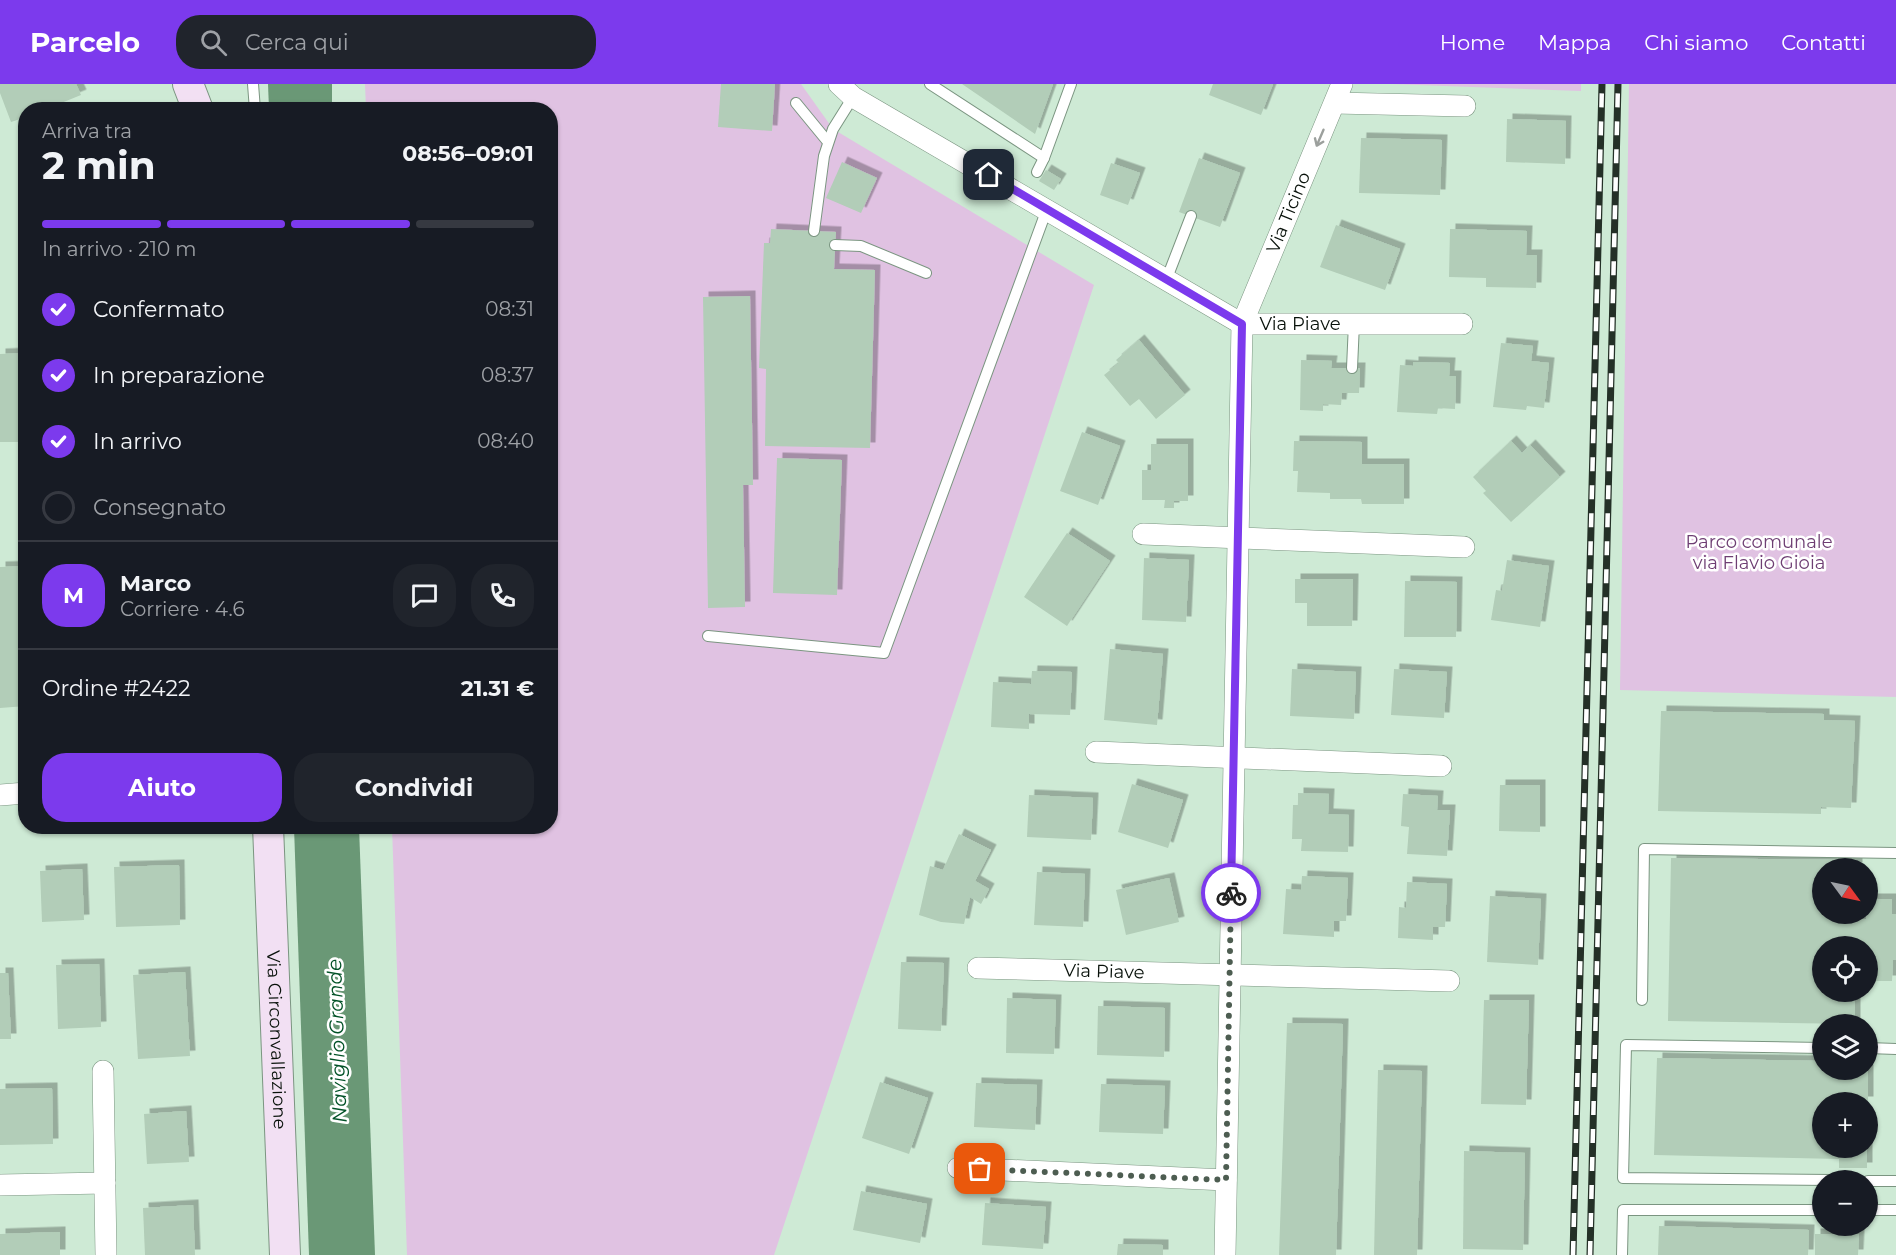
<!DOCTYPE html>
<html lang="it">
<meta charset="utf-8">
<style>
body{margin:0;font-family:Montserrat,sans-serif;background:#20242c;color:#f1f3f6;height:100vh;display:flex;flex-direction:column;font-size:22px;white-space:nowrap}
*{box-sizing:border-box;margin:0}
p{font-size:20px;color:#9ea1a6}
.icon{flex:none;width:33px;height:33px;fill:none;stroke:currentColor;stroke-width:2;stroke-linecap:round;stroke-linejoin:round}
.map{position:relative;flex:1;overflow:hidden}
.panel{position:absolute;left:18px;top:18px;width:540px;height:732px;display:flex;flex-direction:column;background:#171b24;border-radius:24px;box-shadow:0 2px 4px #0004}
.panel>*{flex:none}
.needle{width:39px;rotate:123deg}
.buttons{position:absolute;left:1812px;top:774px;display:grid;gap:12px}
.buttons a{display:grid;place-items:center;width:66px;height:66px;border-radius:50%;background:#171b24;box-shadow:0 2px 4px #0004;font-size:30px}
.pin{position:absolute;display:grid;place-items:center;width:51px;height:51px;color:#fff;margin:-26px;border-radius:12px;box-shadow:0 3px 9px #0006}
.courier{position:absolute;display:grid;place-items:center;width:60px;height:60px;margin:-30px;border:4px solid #7c3aed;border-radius:50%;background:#fff;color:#222;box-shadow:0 2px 8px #0007}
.summary em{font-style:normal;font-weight:700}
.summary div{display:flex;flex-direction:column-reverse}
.summary{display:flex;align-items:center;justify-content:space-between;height:102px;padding:0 24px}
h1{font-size:39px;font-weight:700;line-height:45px}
.bar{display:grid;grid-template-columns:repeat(4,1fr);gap:9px 6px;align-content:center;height:72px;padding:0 24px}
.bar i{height:8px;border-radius:4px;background:#363941}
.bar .selected{background:#7c3aed}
.bar p{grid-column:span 4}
.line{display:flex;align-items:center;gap:15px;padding:0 24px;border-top:2px solid #363941}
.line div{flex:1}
.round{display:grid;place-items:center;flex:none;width:63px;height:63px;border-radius:24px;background:#20242c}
ol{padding:0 24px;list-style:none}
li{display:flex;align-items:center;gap:18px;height:66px}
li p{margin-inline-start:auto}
li .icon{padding:6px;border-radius:50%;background:#7c3aed;color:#fff;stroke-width:4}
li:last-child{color:#9ea1a6}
li i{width:33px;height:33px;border:3px solid #363941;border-radius:50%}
.primary-button{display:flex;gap:12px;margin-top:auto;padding:12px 24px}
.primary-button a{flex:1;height:69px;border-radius:24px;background:#7c3aed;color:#fff;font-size:24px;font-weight:700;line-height:69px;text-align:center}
.primary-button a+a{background:#20242c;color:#f1f3f6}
header{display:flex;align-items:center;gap:36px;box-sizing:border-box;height:84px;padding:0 30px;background:#7c3aed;color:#fff}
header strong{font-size:28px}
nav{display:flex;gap:33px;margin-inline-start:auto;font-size:21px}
.search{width:420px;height:54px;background:#20242c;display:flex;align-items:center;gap:15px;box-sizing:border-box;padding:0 21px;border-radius:24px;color:#9ea1a6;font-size:22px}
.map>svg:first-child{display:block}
.green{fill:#e0c2e2}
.water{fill:#6a9876}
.building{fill:#b2cdb8;filter:url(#shadow)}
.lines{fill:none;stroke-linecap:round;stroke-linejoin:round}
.lane-casing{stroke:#7b9581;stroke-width:12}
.street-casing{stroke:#7b9581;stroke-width:22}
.secondary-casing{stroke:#7b9581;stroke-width:32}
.lane{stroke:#fff;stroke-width:10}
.street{stroke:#fff;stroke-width:21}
.secondary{stroke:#f2e0f3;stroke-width:30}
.rail-casing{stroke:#243027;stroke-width:7}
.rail{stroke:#fff;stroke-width:4.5;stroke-dasharray:14;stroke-linecap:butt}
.oneway{stroke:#9ca09d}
.done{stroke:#4d5d51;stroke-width:6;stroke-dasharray:0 10.8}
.route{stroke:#7c3aed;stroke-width:8}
.labels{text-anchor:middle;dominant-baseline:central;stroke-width:5;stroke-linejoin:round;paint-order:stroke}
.street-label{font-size:18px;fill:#08110a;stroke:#fff}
.park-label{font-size:18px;fill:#6e3e73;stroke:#fff}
.water-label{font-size:20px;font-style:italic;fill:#005126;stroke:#fff}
</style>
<header>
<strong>Parcelo</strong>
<div class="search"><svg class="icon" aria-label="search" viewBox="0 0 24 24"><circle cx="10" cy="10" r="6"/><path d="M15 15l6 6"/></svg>Cerca qui</div>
<nav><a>Home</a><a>Mappa</a><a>Chi siamo</a><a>Contatti</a></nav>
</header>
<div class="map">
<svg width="1896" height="1171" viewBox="0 0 1896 1171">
<defs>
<filter id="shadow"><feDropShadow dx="5.5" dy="-5.5" stdDeviation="0" flood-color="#0004"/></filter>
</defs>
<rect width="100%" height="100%" fill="#ceead5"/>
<g class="green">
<polygon points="365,0 801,0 833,45 1094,201 774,1171 407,1171 392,743 550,742 550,26 366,25"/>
<polygon points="1391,0 1581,0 1581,7"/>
<polygon points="1629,0 1896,0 1896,613 1620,606"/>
</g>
<g class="water">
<polygon points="268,0 332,0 332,25 269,25"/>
<polygon points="294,743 359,743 375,1171 309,1171"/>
</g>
<g class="building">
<polygon points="0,0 76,0 81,11 44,26 26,26 26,33 11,38 0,9"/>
<polygon points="721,0 775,0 772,47 718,43"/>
<polygon points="962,0 1053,0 1035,50"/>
<polygon points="1213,0 1273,0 1261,31 1209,11"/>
<polygon points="1507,35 1566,37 1565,80 1506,78"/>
<polygon points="1361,54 1442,56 1440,111 1359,109"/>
<polygon points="19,72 26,72 26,127 23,127"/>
<polygon points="1199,74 1240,89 1220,143 1179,128"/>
<polygon points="842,78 877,94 861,129 826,114"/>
<polygon points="1111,79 1140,89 1128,121 1100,111"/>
<polygon points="1046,86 1061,95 1054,106 1039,97"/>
<polygon points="1336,141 1400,165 1385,206 1320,183"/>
<polygon points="771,145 836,148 834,185 875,186 870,364 765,362 766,285 759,284 764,159 770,159"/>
<polygon points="1450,145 1527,147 1526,171 1537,171 1536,204 1486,203 1486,194 1449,193"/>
<polygon points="750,212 753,401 743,401 745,523 708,524 703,213"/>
<polygon points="1139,256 1185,311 1156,335 1139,315 1130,322 1104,291 1119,279 1116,276"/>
<polygon points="1501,259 1533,262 1531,277 1549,279 1544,324 1527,322 1526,326 1493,323"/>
<polygon points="25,269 26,358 0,358 0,270"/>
<polygon points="1301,276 1332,277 1331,284 1360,284 1359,309 1342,309 1341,321 1323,320 1323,327 1300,326"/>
<polygon points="1413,278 1450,279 1449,292 1456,292 1455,325 1438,324 1437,330 1397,328 1400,281 1413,282"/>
<polygon points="1082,348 1120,362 1098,421 1060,407"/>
<polygon points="1294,357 1362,358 1362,380 1404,380 1404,420 1362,420 1361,415 1330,415 1330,409 1297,408 1298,387 1293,387"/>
<polygon points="1511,357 1522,369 1530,361 1560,393 1511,438 1483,409 1486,407 1473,393"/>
<polygon points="1151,360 1188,360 1188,417 1174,417 1174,424 1164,424 1165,416 1142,416 1142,386 1151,386"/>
<polygon points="777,374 842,376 837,511 773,509"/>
<polygon points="1067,449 1110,477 1067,542 1024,513"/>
<polygon points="1144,474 1189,476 1186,538 1142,536"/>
<polygon points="1507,476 1549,482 1540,543 1491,536 1496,506 1502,507"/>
<polygon points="26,482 26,622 0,624 0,483"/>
<polygon points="1295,495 1353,495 1352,542 1307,542 1307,519 1295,519"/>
<polygon points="1405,497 1457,498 1456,553 1404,553"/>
<polygon points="1110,565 1163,570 1157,641 1104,636"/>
<polygon points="1292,585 1356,588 1354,635 1290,632"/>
<polygon points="1394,585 1447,588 1444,634 1391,631"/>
<polygon points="1032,587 1072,588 1070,631 1029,630 1029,645 991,643 993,598 1031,600"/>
<polygon points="1661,627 1824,630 1824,636 1855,637 1851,724 1821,723 1821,730 1658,727"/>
<polygon points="1132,700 1183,716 1168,764 1118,748"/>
<polygon points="1500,701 1540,701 1540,748 1499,747"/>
<polygon points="1298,709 1329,710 1328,730 1349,731 1348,768 1301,767 1302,755 1292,755 1293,721 1298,721"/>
<polygon points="1403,710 1438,712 1437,726 1450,726 1447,772 1407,770 1409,743 1401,742"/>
<polygon points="1029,711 1093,714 1091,756 1027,753"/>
<polygon points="959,750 991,766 975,797 989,805 981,820 970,813 964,840 941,838 919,831 930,782 943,786"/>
<polygon points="1671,774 1857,776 1857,784 1822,784 1822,830 1857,830 1857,835 1866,835 1868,815 1892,815 1892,830 1896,830 1896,876 1893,876 1892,897 1868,897 1868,862 1822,862 1822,908 1855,908 1855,940 1668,937"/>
<polygon points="179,781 180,841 116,843 114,783"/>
<polygon points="82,785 84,836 42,838 40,787"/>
<polygon points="1037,788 1085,790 1083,843 1034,841"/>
<polygon points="1302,792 1348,794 1346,837 1334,837 1334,853 1283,850 1286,805 1301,806"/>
<polygon points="1169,794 1179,838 1126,851 1116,806"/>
<polygon points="1407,798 1447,800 1445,843 1433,843 1433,856 1398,854 1399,823 1406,824"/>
<polygon points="1490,812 1541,815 1538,881 1487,878"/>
<polygon points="901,878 944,879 941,947 898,945"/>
<polygon points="99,880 101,943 58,945 56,881"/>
<polygon points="185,888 190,972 138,975 133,891"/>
<polygon points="0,889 8,889 11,955 0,955"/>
<polygon points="1007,914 1056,916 1054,970 1006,969"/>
<polygon points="1484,916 1529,916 1526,1021 1481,1020"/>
<polygon points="1098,922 1165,924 1164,973 1097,971"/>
<polygon points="1287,939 1343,940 1336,1171 1279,1171"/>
<polygon points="1657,974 1822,977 1822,986 1868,986 1868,1018 1822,1018 1822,1064 1867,1064 1867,1084 1839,1084 1839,1075 1654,1071"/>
<polygon points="1378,986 1422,987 1417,1171 1374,1171"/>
<polygon points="880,998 928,1014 909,1070 862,1054"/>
<polygon points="976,999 1037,1001 1035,1046 974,1043"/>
<polygon points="1101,1000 1165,1002 1163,1050 1099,1048"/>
<polygon points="52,1004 53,1060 0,1061 0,1005"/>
<polygon points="186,1027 189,1078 147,1080 144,1030"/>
<polygon points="1464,1067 1525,1069 1523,1166 1463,1165"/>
<polygon points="861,1107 927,1120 920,1159 853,1146"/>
<polygon points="985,1119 1046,1123 1043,1165 982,1161"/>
<polygon points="193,1121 195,1171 145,1171 143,1124"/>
<polygon points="1659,1142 1809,1146 1808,1171 1658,1171"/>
<polygon points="60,1148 60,1171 0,1171 0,1150"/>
<polygon points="1815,1150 1859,1150 1858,1171 1815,1171"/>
<polygon points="1118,1160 1163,1161 1163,1171 1117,1171"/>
</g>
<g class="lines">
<defs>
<g id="lane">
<polyline points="253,0 255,26"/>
<polyline points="930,0 1044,74 1071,0"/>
<polyline points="796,19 828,58"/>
<polyline points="1037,88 1044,74"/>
<polyline points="814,147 824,72 833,45 853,13"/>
<polyline points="835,161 861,162 926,189"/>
<polyline points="1167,194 1191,132"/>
<polyline points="1352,284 1354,239"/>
<polyline points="708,552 884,569 1047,125"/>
<polyline points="1642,916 1644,765 1896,769"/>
<polyline points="1822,964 1626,961 1623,1094 1831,1096"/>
<polyline points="1868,964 1896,965"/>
<polyline points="1868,1097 1896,1097"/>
<polyline points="1868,1126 1896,1126"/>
<polyline points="1622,1171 1623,1126 1822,1126"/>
</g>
<g id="street">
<polyline points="839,0 853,13 1242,240"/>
<polyline points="1335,19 1465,22"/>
<path id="s1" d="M1242,240H1462"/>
<polyline points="1143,450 1464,463"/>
<polyline points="1096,668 1441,682"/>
<polyline points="0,711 26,709"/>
<path id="s2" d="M978,884L1449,897"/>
<polyline points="103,987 106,1171"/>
<polyline points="958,1084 1226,1096"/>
<polyline points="0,1101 105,1099"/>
<path id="s3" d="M1225,1171L1242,240L1342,0"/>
</g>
<g id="secondary">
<polyline points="188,0 198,26"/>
<path id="s4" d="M268,742L285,1171"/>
</g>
</defs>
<use href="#lane" class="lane-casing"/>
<use href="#street" class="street-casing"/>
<use href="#secondary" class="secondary-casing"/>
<use href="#lane" class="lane"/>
<use href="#street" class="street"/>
<use href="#secondary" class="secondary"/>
<defs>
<g id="rail">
<polyline points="1573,1171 1602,0"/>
<polyline points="1590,1171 1618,0"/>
</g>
</defs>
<use href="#rail" class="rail-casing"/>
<use href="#rail" class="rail"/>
</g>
<defs><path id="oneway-shaft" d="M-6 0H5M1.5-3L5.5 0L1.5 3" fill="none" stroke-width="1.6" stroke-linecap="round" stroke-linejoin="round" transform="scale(1.5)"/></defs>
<use class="oneway" href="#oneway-shaft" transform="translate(1320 54) rotate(113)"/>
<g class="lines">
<polyline class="done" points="980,1085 1226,1096 1231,809"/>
<polyline class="route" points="989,91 1242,240 1231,809"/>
</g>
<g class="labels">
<g class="street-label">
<text stroke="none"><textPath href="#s3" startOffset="1052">Via Ticino</textPath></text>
<text stroke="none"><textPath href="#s1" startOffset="58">Via Piave</textPath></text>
<text stroke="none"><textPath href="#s2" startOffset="126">Via Piave</textPath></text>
<text stroke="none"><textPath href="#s4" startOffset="214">Via Circonvallazione</textPath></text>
</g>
<g class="park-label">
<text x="1759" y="458">Parco comunale<tspan x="1759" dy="21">via Flavio Gioia</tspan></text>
</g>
<g class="water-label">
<text transform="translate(337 957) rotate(-92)">Naviglio Grande</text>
</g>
</g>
</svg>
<div class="buttons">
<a><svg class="needle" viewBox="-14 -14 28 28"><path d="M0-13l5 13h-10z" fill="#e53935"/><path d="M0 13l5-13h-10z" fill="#9ea1a6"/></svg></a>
<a><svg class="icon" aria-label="locate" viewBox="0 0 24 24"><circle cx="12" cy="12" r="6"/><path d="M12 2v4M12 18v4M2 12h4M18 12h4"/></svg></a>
<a><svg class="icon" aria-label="layers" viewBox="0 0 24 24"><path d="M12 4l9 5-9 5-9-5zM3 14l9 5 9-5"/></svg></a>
<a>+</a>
<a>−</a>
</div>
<div class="pin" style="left:980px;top:1085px;background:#ea580c"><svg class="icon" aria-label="bag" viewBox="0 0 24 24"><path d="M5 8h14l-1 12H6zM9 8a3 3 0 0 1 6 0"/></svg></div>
<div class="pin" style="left:989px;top:91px;background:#1f2937"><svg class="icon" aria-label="home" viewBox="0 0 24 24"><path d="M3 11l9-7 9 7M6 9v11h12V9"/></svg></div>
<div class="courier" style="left:1231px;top:809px"><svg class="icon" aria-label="bike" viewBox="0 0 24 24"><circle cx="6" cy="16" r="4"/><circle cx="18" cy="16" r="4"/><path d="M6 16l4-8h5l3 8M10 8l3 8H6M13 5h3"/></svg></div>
<section class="panel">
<div class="summary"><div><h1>2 min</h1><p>Arriva tra</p></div><em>08:56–09:01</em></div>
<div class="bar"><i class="selected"></i><i class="selected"></i><i class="selected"></i><i></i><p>In arrivo · 210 m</p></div>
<ol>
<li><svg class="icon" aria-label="check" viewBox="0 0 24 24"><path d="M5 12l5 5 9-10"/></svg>Confermato<p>08:31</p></li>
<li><svg class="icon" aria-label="check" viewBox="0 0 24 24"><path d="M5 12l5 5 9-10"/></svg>In preparazione<p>08:37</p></li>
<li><svg class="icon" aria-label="check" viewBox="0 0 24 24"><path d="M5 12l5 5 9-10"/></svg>In arrivo<p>08:40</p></li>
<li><i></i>Consegnato</li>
</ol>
<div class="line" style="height:108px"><b class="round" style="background:#7c3aed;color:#fff">M</b><div><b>Marco</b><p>Corriere · 4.6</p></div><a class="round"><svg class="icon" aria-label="chat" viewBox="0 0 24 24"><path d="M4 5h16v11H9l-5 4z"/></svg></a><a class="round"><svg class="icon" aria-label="phone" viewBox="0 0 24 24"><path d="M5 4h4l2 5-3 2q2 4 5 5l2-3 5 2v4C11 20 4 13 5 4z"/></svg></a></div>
<div class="line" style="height:78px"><div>Ordine #2422</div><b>21.31 €</b></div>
<div class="primary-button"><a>Aiuto</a><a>Condividi</a></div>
</section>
</div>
